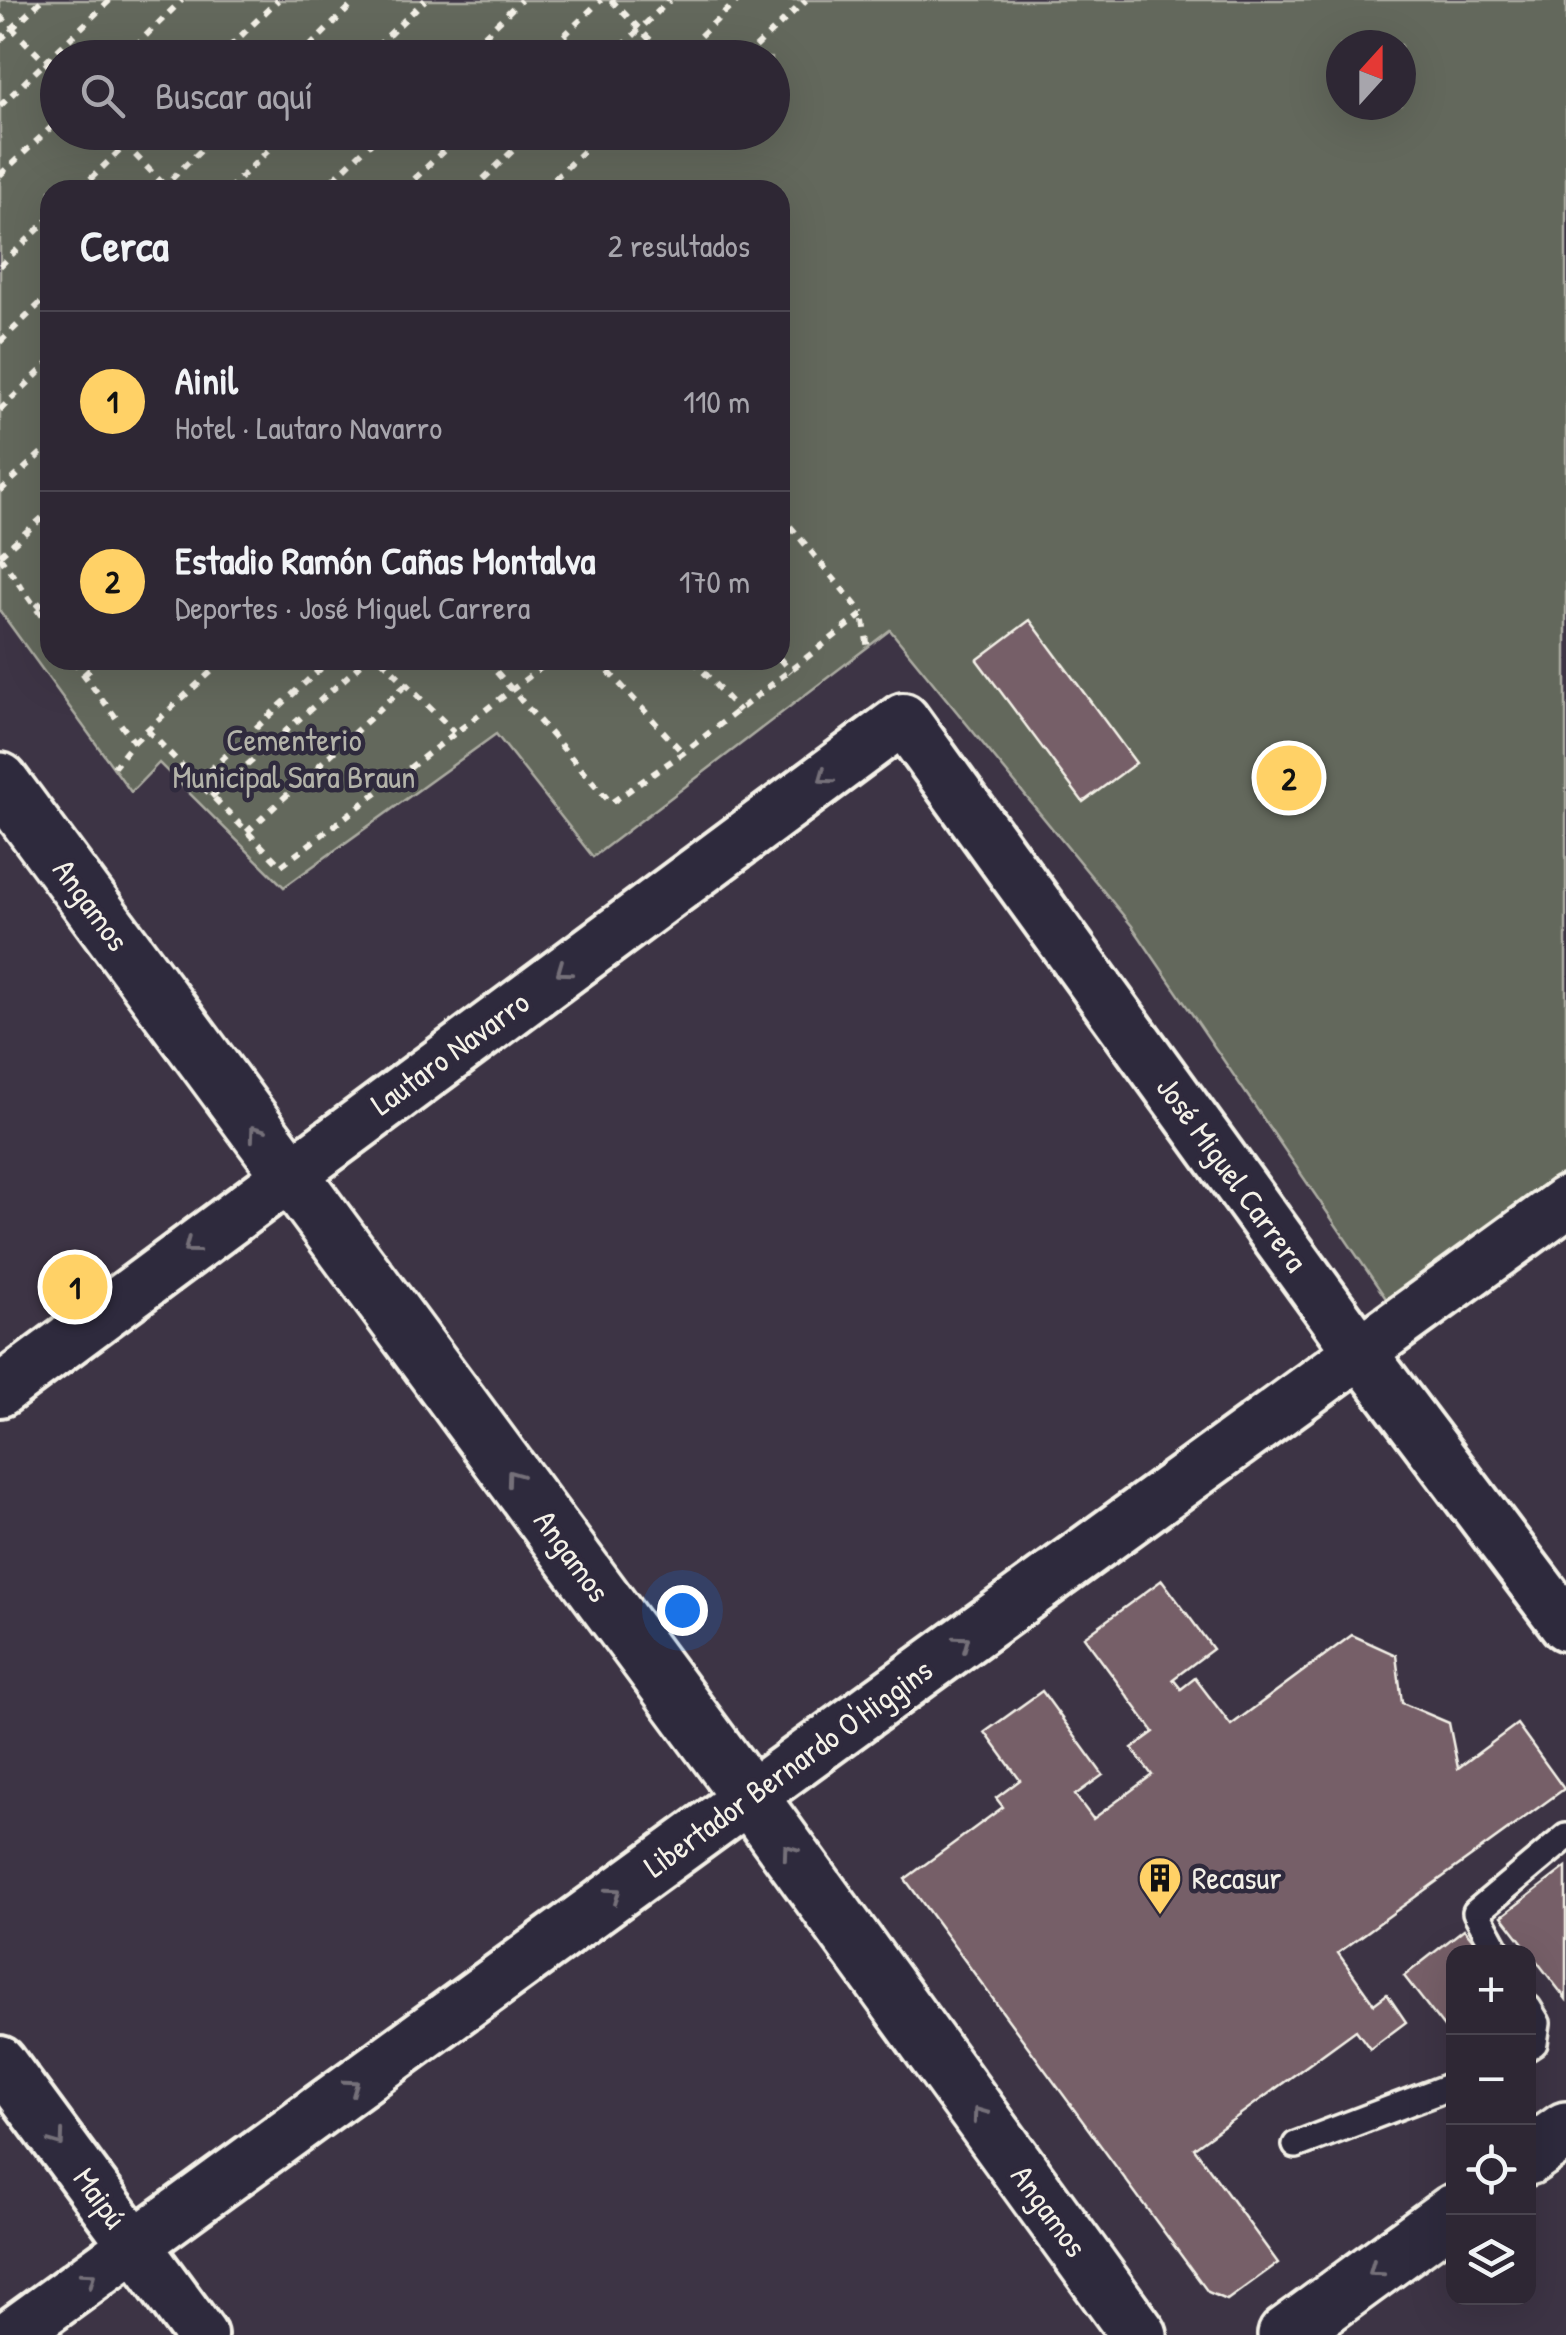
<!DOCTYPE html>
<html lang="es">
<head>
<meta charset="utf-8">
<style>
  body { margin:0; font-family:"Patrick Hand",sans-serif; background:#3a3340; color:#f1f3f6 }
  .controls { position:absolute; right:30px; bottom:30px; display:grid; overflow:hidden; border-radius:20px; box-shadow:0 10px 40px #0002 }
  .controls button { width:90px; height:90px; display:grid; place-items:center; padding:0; border:0; border-bottom:2px solid #49444f; background:#2e2734; color:#f1f3f6; font:50px sans-serif }
  .compass { position:absolute; left:1326px; top:30px; width:90px; height:90px; border-radius:50%; background:#2e2734; box-shadow:0 10px 40px #0002; rotate:21deg }
  .you { position:absolute; left:682px; top:1610px; width:35px; height:35px; margin:-25px; border:8px solid #fff; border-radius:50%; background:#1a73e8; box-shadow:0 0 0 15px #1a73e833 }
  .badge { display:grid; place-items:center; width:65px; height:65px; border-radius:50%; background:#ffd166; color:#111; font-size:32px; font-weight:700 }
  .pin { position:absolute; translate:-50% -50%; border:5px solid #fff; box-shadow:0 2px 10px #0006 }
  .list { margin:0; padding:0; list-style:none }
  h2 { display:flex; justify-content:space-between; align-items:center; height:130px; margin:0; padding:0 40px; font-size:42px }
  h2 small { font-size:32px; font-weight:400; color:#a7a5ac }
  .list li { display:grid; grid-template-columns:65px 1fr auto; gap:30px; align-items:center; box-sizing:border-box; height:180px; padding:0 40px; border-top:2px solid #49444f }
  .list b { display:block; font-size:38px; white-space:nowrap }
  .list p { margin:0; font-size:32px; white-space:nowrap; color:#a7a5ac }
  .list em { font-size:32px; font-style:normal; color:#a7a5ac }
  .icon { flex:none; width:55px; height:55px; fill:none; stroke:currentColor; stroke-width:2; stroke-linecap:round; stroke-linejoin:round }
  .map { position:relative; flex:none; width:1566px; height:2335px; overflow:hidden }
  .search { position:absolute; background:#2e2734; box-shadow:0 10px 40px #0002; left:40px; top:40px; width:750px; height:110px; display:flex; align-items:center; gap:25px; box-sizing:border-box; padding:0 35px; border-radius:55px; color:#a7a5ac; font-size:38px }
  .panel { position:absolute; background:#2e2734; box-shadow:0 10px 40px #0002; left:40px; top:180px; width:750px; height:490px; border-radius:30px }
  .map>svg:first-child { display:block }
</style>
</head>
<body>
<div class="map">
<svg width="1566" height="2335" viewBox="0 0 1566 2335">
  <rect width="100%" height="100%" fill="#3d3445"/>
  <filter id="ink" filterUnits="userSpaceOnUse"><feTurbulence type="fractalNoise" baseFrequency=".01" numOctaves="2"/><feDisplacementMap in="SourceGraphic" scale="20" xChannelSelector="R" yChannelSelector="G"/><feConvolveMatrix kernelMatrix="1 2 1 2 8 2 1 2 1" color-interpolation-filters="sRGB"/></filter>
  <g filter="url(#ink)">
    <!-- green -->
    <path fill="#63685b" stroke="#acaca2" stroke-width="2.5" fill-rule="evenodd" d="M0,0H1566V1171L1387,1300L1132,926L890,630L593,857L496,734L284,887L159,763L131,792L0,611ZM1341,45H1401V105H1341ZM58,58H772V132H58ZM50,190H780V660H50Z"/>
    <!-- building -->
    <g fill="#765e67" stroke="#f4f1e8" stroke-width="2.5">
      <polygon points="1030,620 1136,763 1083,802 977,660"/>
      <polygon points="1162,1580 1213,1649 1173,1679 1181,1689 1195,1678 1231,1725 1352,1635 1396,1655 1402,1703 1449,1723 1458,1768 1517,1724 1564,1789 1338,1953 1374,2004 1387,1994 1406,2022 1370,2049 1356,2030 1194,2148 1278,2263 1227,2300 1208,2292 905,1879 1003,1807 996,1798 1020,1780 985,1732 1042,1691 1103,1775 1075,1795 1093,1819 1152,1775 1132,1748 1154,1732 1084,1637"/>
      <polygon points="1566,1867 1566,1999 1502,1916"/>
      <polygon points="1464,1929 1483,1952 1454,1952 1454,2040 1404,1976"/>
    </g>
    <g fill="none" stroke-linecap="round" stroke-linejoin="round">
      <!-- service casing -->
      <g stroke="#f4f1e8" stroke-width="32">
        <g id="service">
          <polyline points="1498,1952 1476,1912 1566,1837"/>
          <polyline points="1528,2008 1537,2023 1534,2043 1528,2047"/>
          <polyline points="1296,2145 1454,2085"/>
        </g>
      </g>
      <!-- minor casing -->
      <g stroke="#f4f1e8" stroke-width="58">
        <g id="minor">
          <polyline points="0,1391 903,719 1362,1354 1566,1625"/>
          <polyline points="0,2062 201,2335"/>
          <polyline points="11,2335 1566,1202"/>
        </g>
      </g>
      <!-- tertiary casing -->
      <g stroke="#f4f1e8" stroke-width="62">
        <polyline id="tertiary" points="0,781 749,1796 1139,2335"/>
      </g>
      <!-- secondary casing -->
      <g stroke="#f4f1e8" stroke-width="62">
        <g id="secondary">
          <polyline points="1528,2157 1566,2130"/>
          <polyline points="1286,2335 1454,2212"/>
        </g>
      </g>
      <!-- path -->
      <g stroke="#f4f1e8" stroke-width="6" stroke-dasharray="8 8" stroke-linecap="butt">
        <polyline points="611,0 668,58"/>
        <polyline points="0,16 58,75"/>
        <polyline points="0,40 42,0"/>
        <polyline points="123,58 182,0"/>
        <polyline points="218,58 278,0"/>
        <polyline points="298,58 357,0"/>
        <polyline points="365,58 425,0"/>
        <polyline points="461,58 521,0"/>
        <polyline points="541,58 601,0"/>
        <polyline points="610,58 670,0"/>
        <polyline points="677,58 738,0"/>
        <polyline points="744,58 806,0"/>
        <polyline points="0,106 110,0"/>
        <polyline points="113,132 169,190"/>
        <polyline points="640,132 651,143 663,132"/>
        <polyline points="0,175 58,121"/>
        <polyline points="79,190 139,132"/>
        <polyline points="160,190 220,132"/>
        <polyline points="228,190 287,132"/>
        <polyline points="322,190 382,132"/>
        <polyline points="403,190 463,132"/>
        <polyline points="472,190 532,132"/>
        <polyline points="543,190 603,132"/>
        <polyline points="0,266 50,218"/>
        <polyline points="0,342 50,294"/>
        <polyline points="0,410 50,362"/>
        <polyline points="0,491 50,445"/>
        <polyline points="780,514 863,614"/>
        <polyline points="0,555 50,511"/>
        <polyline points="0,557 50,628"/>
        <polyline points="36,608 50,595"/>
        <polyline points="780,659 791,672"/>
        <polyline points="73,660 134,742 114,767"/>
        <polyline points="382,660 454,732"/>
        <polyline points="486,660 611,803 683,753 863,614 868,650"/>
        <polyline points="598,660 683,753"/>
        <polyline points="693,660 739,711"/>
        <polyline points="84,675 100,660"/>
        <polyline points="147,730 281,866 551,660"/>
        <polyline points="134,742 224,660"/>
        <polyline points="197,782 330,660"/>
        <polyline points="211,797 366,660"/>
        <polyline points="247,832 406,685"/>
      </g>
      <!-- service -->
      <use href="#service" stroke="#2f2a3d" stroke-width="25"/>
      <!-- minor -->
      <use href="#minor" stroke="#2f2a3d" stroke-width="50"/>
      <!-- tertiary -->
      <use href="#tertiary" stroke="#2f2a3d" stroke-width="55"/>
      <!-- secondary -->
      <use href="#secondary" stroke="#2f2a3d" stroke-width="55"/>
    </g>
    <!-- one-way arrows -->
    <defs><path id="oneway-chevron" d="M-2-3.5L2.5 0L-2 3.5" fill="none" stroke-width="1.6" stroke-linecap="round" stroke-linejoin="round" transform="scale(2.5)"/></defs>
    <g stroke="#747079">
      <use href="#oneway-chevron" transform="translate(825 777) rotate(144)"/>
      <use href="#oneway-chevron" transform="translate(563 970) rotate(144)"/>
      <use href="#oneway-chevron" transform="translate(256 1132) rotate(-126)"/>
      <use href="#oneway-chevron" transform="translate(190 1247) rotate(143)"/>
      <use href="#oneway-chevron" transform="translate(513 1477) rotate(-126)"/>
      <use href="#oneway-chevron" transform="translate(963 1642) rotate(-36)"/>
      <use href="#oneway-chevron" transform="translate(789 1851) rotate(-126)"/>
      <use href="#oneway-chevron" transform="translate(614 1894) rotate(-36)"/>
      <use href="#oneway-chevron" transform="translate(352 2086) rotate(-36)"/>
      <use href="#oneway-chevron" transform="translate(979 2114) rotate(-126)"/>
      <use href="#oneway-chevron" transform="translate(58 2140) rotate(54)"/>
      <use href="#oneway-chevron" transform="translate(1375 2270) rotate(144)"/>
      <use href="#oneway-chevron" transform="translate(89 2278) rotate(-36)"/>
    </g>
  </g>
  <!-- icons -->
  <defs>
    <g id="building-pin" transform="scale(2.25)"><path d="M0 17L-7.5 6A9.5 9.5 0 1 1 7.5 6Z" fill="#ffd166" stroke="#2f2a3d"/><path d="M-4-6H4V6H1V3H-1V6H-4ZM-2.5-4.3h1.7v1.8h-1.7ZM.8-4.3h1.7v1.8H.8ZM-2.5-1h1.7V.8h-1.7ZM.8-1h1.7V.8H.8Z" fill="#111"/></g>
  </defs>
  <g fill-rule="evenodd">
    <use href="#building-pin" x="1160" y="1878"/>
  </g>
  <g text-anchor="middle" stroke-width="9" stroke-linejoin="round" paint-order="stroke">
    <!-- park labels -->
    <g font-size="32" fill="#b3b3a9" stroke="#2f2a3d">
      <text x="294" y="751">Cementerio<tspan x="294" dy="37">Municipal Sara Braun</tspan></text>
    </g>
    <!-- street labels -->
    <g font-size="32" fill="#f4f1e8" stroke="#2f2a3d">
      <text transform="translate(91 905) rotate(54)" y="11">Angamos</text>
      <text transform="translate(450 1053) rotate(-36)" y="11">Lautaro Navarro</text>
      <text transform="translate(1232 1174) rotate(54)" y="11">José Miguel Carrera</text>
      <text transform="translate(572 1556) rotate(54)" y="11">Angamos</text>
      <text transform="translate(788 1768) rotate(-36)" y="11">Libertador Bernardo O'Higgins</text>
      <text transform="translate(100 2198) rotate(54)" y="11">Maipú</text>
      <text transform="translate(1049 2211) rotate(54)" y="11">Angamos</text>
    </g>
    <!-- poi labels -->
    <g font-size="32" fill="#f4f1e8" stroke="#2f2a3d" text-anchor="start">
      <text x="1192" y="1889">Recasur</text>
    </g>
  </g>
</svg>
<div class="controls">
<button>+</button>
<button>−</button>
<button><svg class="icon" aria-label="locate" viewBox="0 0 24 24"><circle cx="12" cy="12" r="6"/><path d="M12 2v4M12 18v4M2 12h4M18 12h4"/></svg></button>
<button><svg class="icon" aria-label="layers" viewBox="0 0 24 24"><path d="M12 4l9 5-9 5-9-5zM3 14l9 5 9-5"/></svg></button>
</div>
<svg class="compass" viewBox="-18 -18 36 36"><path d="M0-13l5 13h-10z" fill="#e53935"/><path d="M0 13l5-13h-10z" fill="#a7a5ac"/></svg>
<div class="you"></div>
<div class="pin badge" style="left:75px;top:1287px">1</div>
<div class="pin badge" style="left:1289px;top:778px">2</div>
<div class="search"><svg class="icon" aria-label="search" viewBox="0 0 24 24"><circle cx="10" cy="10" r="6"/><path d="M15 15l6 6"/></svg>Buscar aquí</div>
<section class="panel">
<h2>Cerca<small>2 resultados</small></h2>
<ul class="list">
<li><span class="badge">1</span><div><b>Ainil</b><p>Hotel · Lautaro Navarro</p></div><em>110 m</em></li>
<li><span class="badge">2</span><div><b>Estadio Ramón Cañas Montalva</b><p>Deportes · José Miguel Carrera</p></div><em>170 m</em></li>
</ul>
</section>
</div>
</body>
</html>
